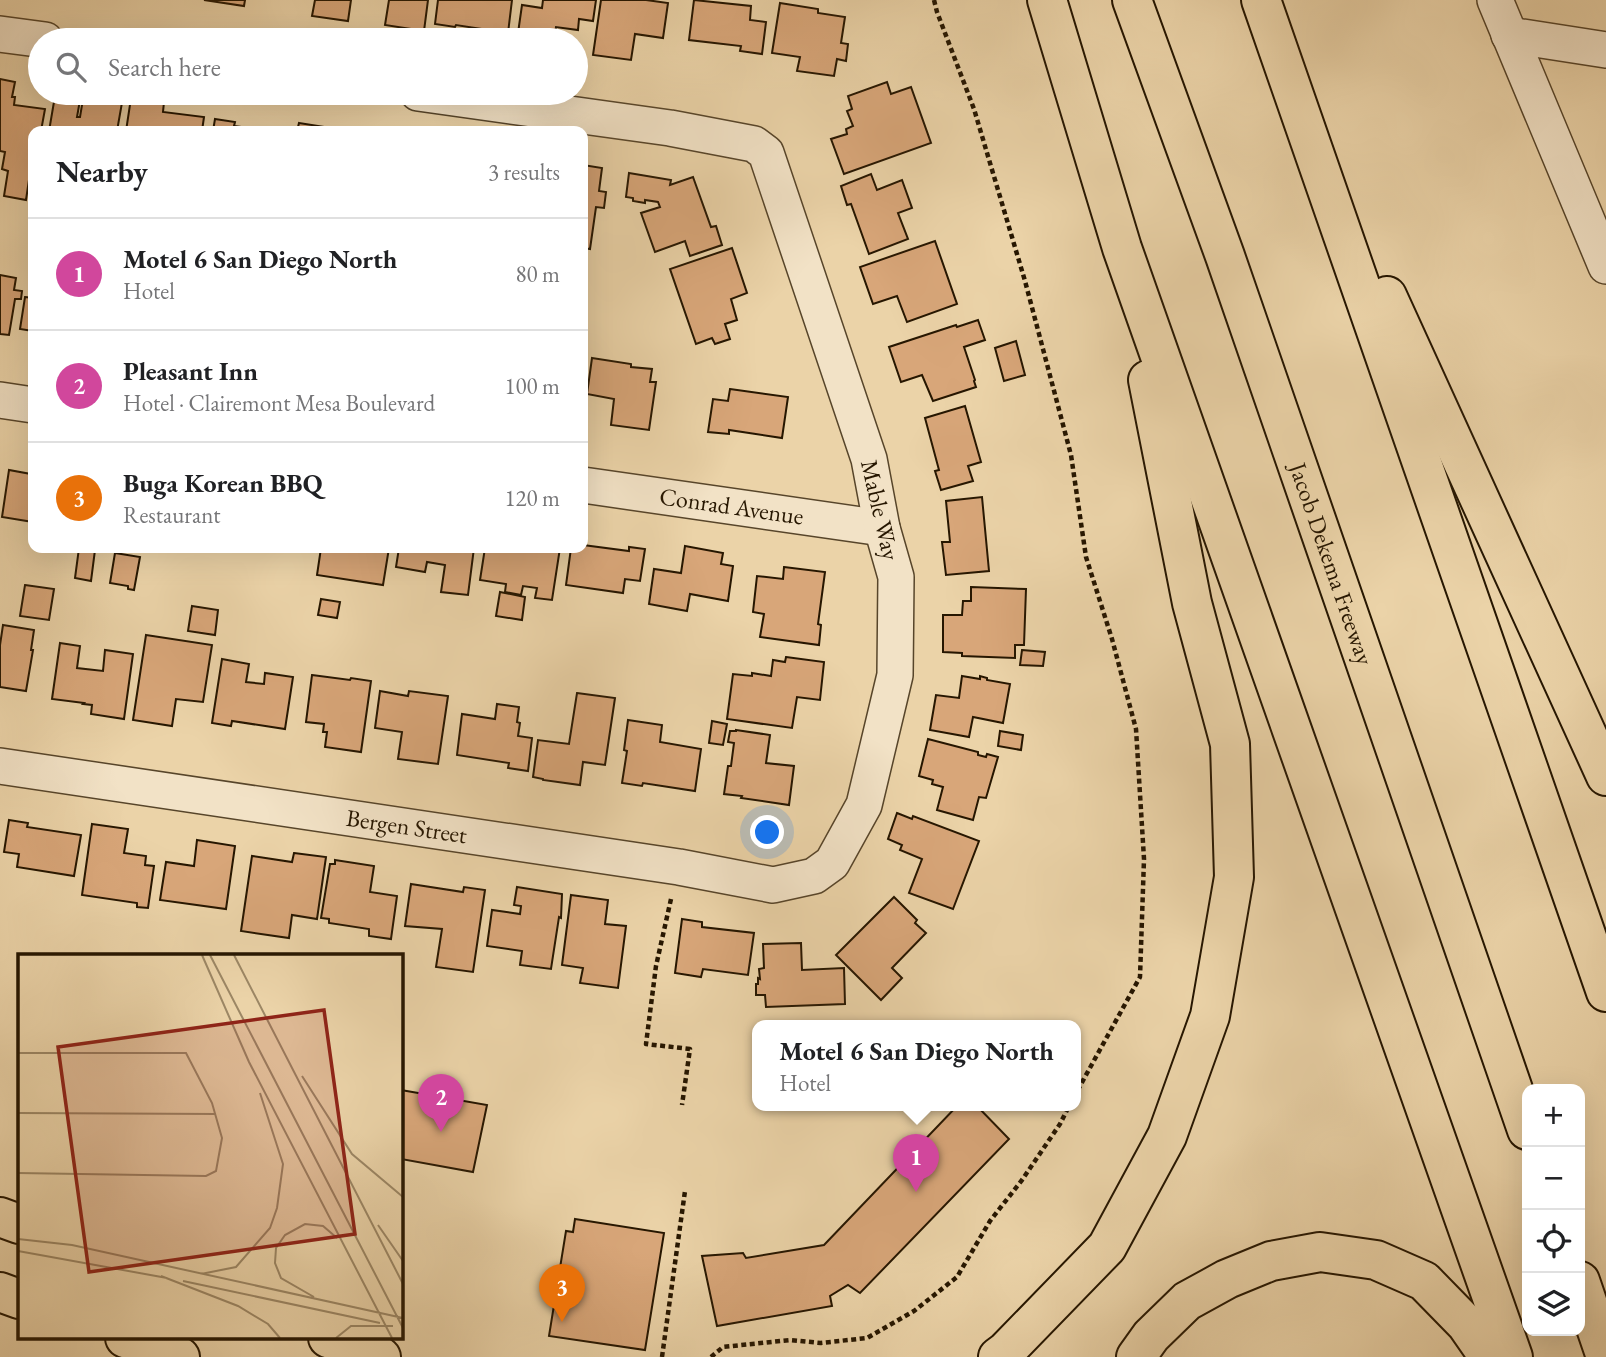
<!DOCTYPE html>
<html lang="en">
<head>
<meta charset="utf-8">
<style>
  body { margin:0; font-family:"EB Garamond",serif; background:#f2f2f2; color:#202124 }
  .controls { position:absolute; right:21px; bottom:21px; display:grid; overflow:hidden; border-radius:14px; box-shadow:0 7px 28px #0002 }
  .controls button { width:63px; height:63px; display:grid; place-items:center; padding:0; border:0; border-bottom:2px solid #e0e0e0; background:#fff; color:#202124; font:35px sans-serif }
  .you { position:absolute; left:768px; top:833px; width:24px; height:24px; margin:-18px; border:5px solid #fff; border-radius:50%; background:#1a73e8; box-shadow:0 0 0 10px #1a73e833 }
  .badge { display:grid; place-items:center; width:46px; height:46px; border-radius:50%; background:#b45309; color:#fff; font-size:23px; font-weight:700 }
  .pin { position:absolute; translate:-50% -58px; filter:drop-shadow(0 2px 4px #0008) }
  .pin::after { content:''; position:absolute; top:37px; width:24px; height:21px; background:inherit; clip-path:polygon(0 0,100% 0,50% 100%) }
  .popup { position:absolute; left:752px; top:1020px; width:329px; height:91px; box-sizing:border-box; display:grid; place-content:center; border-radius:14px; background:#fff; filter:drop-shadow(0 2px 5px #0005); font-size:23px; white-space:nowrap; color:#757577 }
  .popup b { font-size:26px; color:#202124 }
  .popup::after { content:''; position:absolute; left:50%; top:100%; margin-left:-14px; border:14px solid transparent; border-top-color:#fff }
  .list { margin:0; padding:0; list-style:none }
  h2 { display:flex; justify-content:space-between; align-items:center; height:91px; margin:0; padding:0 28px; font-size:30px }
  h2 small { font-size:23px; font-weight:400; color:#757577 }
  .list li { display:grid; grid-template-columns:46px 1fr auto; gap:21px; align-items:center; box-sizing:border-box; height:112px; padding:0 28px; border-top:2px solid #e0e0e0 }
  .list b { display:block; font-size:26px; white-space:nowrap }
  .list p { margin:0; font-size:23px; white-space:nowrap; color:#757577 }
  .list em { font-size:23px; font-style:normal; color:#757577 }
  .icon { flex:none; width:38px; height:38px; fill:none; stroke:currentColor; stroke-width:2; stroke-linecap:round; stroke-linejoin:round }
  .map { position:relative; flex:none; width:1606px; height:1357px; overflow:hidden }
  .search { position:absolute; background:#fff; box-shadow:0 7px 28px #0002; left:28px; top:28px; width:560px; height:77px; display:flex; align-items:center; gap:18px; box-sizing:border-box; padding:0 24px; border-radius:38px; color:#757577; font-size:26px }
  .panel { position:absolute; background:#fff; box-shadow:0 7px 28px #0002; left:28px; top:126px; width:560px; height:427px; border-radius:14px }
  .map>svg:first-child { display:block }
</style>
</head>
<body>
<div class="map">
<svg width="1606" height="1357" viewBox="0 0 1606 1357">
  <rect width="100%" height="100%" fill="#ebd3a8"/>
  <filter id="stains"><feTurbulence type="fractalNoise" baseFrequency=".00286" numOctaves="4"/><feColorMatrix values="0 0 0 0 .2 0 0 0 0 .09 0 0 0 0 .02 0 0 0 .5 -.17"/></filter>
  <radialGradient id="worn" r=".72"><stop offset=".6" stop-color="#630" stop-opacity="0"/><stop offset="1" stop-color="#630" stop-opacity=".3"/></radialGradient>
  <!-- building -->
  <g fill="#d8a679" stroke="#261600" stroke-width="2">
    <polygon points="204,0 245,0 244,6"/>
    <polygon points="315,0 351,0 348,21 312,16"/>
    <polygon points="389,0 428,0 424,31 385,25"/>
    <polygon points="438,0 512,0 508,33 456,25 455,27 435,24"/>
    <polygon points="543,0 596,0 593,21 579,19 578,30 556,27 554,40 517,40 522,5 542,8"/>
    <polygon points="601,0 646,0 668,3 663,38 635,34 631,60 593,55"/>
    <polygon points="694,0 751,6 750,20 766,22 762,54 740,51 741,46 689,40"/>
    <polygon points="780,3 818,9 818,13 845,17 841,43 848,44 846,61 837,59 834,76 797,71 800,57 772,53"/>
    <polygon points="0,79 15,82 12,97 15,97 14,105 45,109 41,131 33,131 33,174 30,173 26,200 4,196 8,171 2,169 5,152 0,151"/>
    <polygon points="887,82 891,94 911,87 931,143 844,174 831,139 847,134 846,129 853,126 847,111 852,109 848,96"/>
    <polygon points="84,93 123,97 117,131 49,131 55,96 80,100 77,117 80,117"/>
    <polygon points="131,98 164,102 163,112 204,117 202,131 126,131"/>
    <polygon points="215,119 235,122 234,126 270,131 213,131"/>
    <polygon points="299,123 337,129 336,131 297,131"/>
    <polygon points="583,165 602,168 599,191 606,192 604,208 596,207 590,249 583,248"/>
    <polygon points="629,173 671,180 670,185 693,177 711,227 716,226 722,245 690,256 685,241 655,252 641,213 660,207 658,202 645,200 645,203 633,201 633,198 626,197"/>
    <polygon points="871,174 877,190 902,180 912,208 898,213 908,239 869,254 851,204 847,205 841,186"/>
    <polygon points="935,241 957,304 907,322 897,296 873,304 860,267"/>
    <polygon points="732,248 747,293 731,299 737,320 725,324 730,339 715,344 712,338 696,344 670,269"/>
    <polygon points="0,275 16,278 14,290 22,291 21,299 15,299 9,335 0,334"/>
    <polygon points="25,297 33,298 33,331 20,329"/>
    <polygon points="978,320 985,340 964,347 975,380 974,381 976,387 933,401 922,375 901,382 889,347 956,325 957,327"/>
    <polygon points="1016,341 1025,375 1004,381 995,348"/>
    <polygon points="592,358 631,364 631,367 652,369 650,382 656,382 649,430 611,425 614,399 587,394"/>
    <polygon points="730,389 788,397 782,438 729,430 729,434 708,432 713,399 728,401"/>
    <polygon points="965,406 981,462 968,466 973,481 941,490 935,471 939,470 925,418"/>
    <polygon points="33,457 33,522 2,517 9,470 31,474"/>
    <polygon points="982,497 989,571 946,575 942,542 950,542 946,501"/>
    <polygon points="583,545 629,551 629,547 645,549 640,581 625,579 623,593 566,585 571,548 583,548"/>
    <polygon points="685,546 723,553 721,564 733,566 728,601 690,594 687,611 649,604 654,569 681,573"/>
    <polygon points="79,548 95,550 91,581 75,578"/>
    <polygon points="321,548 389,548 383,585 317,575"/>
    <polygon points="399,548 474,548 468,595 441,592 445,565 427,562 425,572 396,567"/>
    <polygon points="485,548 560,548 552,600 535,598 537,588 523,586 521,595 505,592 506,584 480,580"/>
    <polygon points="115,553 140,557 134,590 128,589 128,586 110,583"/>
    <polygon points="784,567 825,572 818,624 821,625 819,645 760,637 764,614 753,612 757,576 783,579"/>
    <polygon points="25,585 54,589 49,620 20,616"/>
    <polygon points="971,587 1026,589 1024,645 1015,645 1015,658 962,656 962,653 943,652 943,615 962,615 963,601 971,601"/>
    <polygon points="500,592 525,597 522,620 496,616"/>
    <polygon points="321,599 340,602 337,618 318,615"/>
    <polygon points="192,606 218,610 215,635 188,631"/>
    <polygon points="3,625 34,630 31,650 33,650 26,691 0,687 0,645"/>
    <polygon points="146,635 212,645 203,702 176,699 172,726 133,720"/>
    <polygon points="60,643 80,646 77,668 103,671 105,650 133,654 124,719 91,714 92,705 83,704 84,703 52,699"/>
    <polygon points="1022,650 1045,652 1043,666 1020,665"/>
    <polygon points="786,657 824,662 820,700 797,697 792,728 727,719 733,674 752,676 752,673 771,676 773,660 785,662"/>
    <polygon points="222,659 249,664 246,682 264,684 265,673 293,677 285,729 232,721 231,726 212,723"/>
    <polygon points="312,675 350,680 351,678 371,681 361,752 325,747 327,732 323,732 324,724 306,722"/>
    <polygon points="962,676 980,679 980,676 987,678 987,680 1010,684 1003,723 973,717 969,737 930,730 936,695 959,698"/>
    <polygon points="380,691 408,696 409,691 448,696 438,764 398,759 402,732 375,728"/>
    <polygon points="577,693 615,698 605,765 583,762 580,785 543,780 543,779 533,777 538,740 569,744"/>
    <polygon points="497,704 519,707 517,722 520,723 518,736 532,738 528,771 508,768 509,763 457,755 462,714 495,719"/>
    <polygon points="628,720 662,725 660,742 701,749 695,791 643,783 642,786 622,783 627,751 624,750"/>
    <polygon points="712,721 727,724 723,745 709,743"/>
    <polygon points="736,730 770,735 766,763 794,766 789,805 741,798 742,796 724,794 728,766 731,766 734,743 728,742 730,731 736,731"/>
    <polygon points="1000,731 1023,735 1021,750 998,746"/>
    <polygon points="928,739 978,752 978,755 986,757 987,754 998,757 986,798 979,797 973,820 937,810 943,787 932,784 933,780 919,776"/>
    <polygon points="897,813 912,819 913,816 979,841 953,909 909,893 922,859 900,850 902,845 888,839"/>
    <polygon points="9,820 28,823 27,827 81,835 74,876 17,867 19,854 4,852"/>
    <polygon points="92,824 128,829 124,853 146,856 145,865 154,866 148,908 137,907 137,903 82,895"/>
    <polygon points="197,840 235,846 226,909 160,900 166,862 194,866"/>
    <polygon points="294,853 326,857 317,919 292,915 289,938 241,931 252,856 292,862"/>
    <polygon points="335,860 374,866 370,892 397,896 391,939 369,936 369,929 329,923 329,919 321,918 330,864 335,864"/>
    <polygon points="411,884 463,892 464,887 485,890 473,972 436,967 442,929 405,926"/>
    <polygon points="517,887 562,894 561,918 559,917 551,969 520,965 522,951 487,946 492,910 520,914 521,906 514,905"/>
    <polygon points="571,895 608,900 605,924 626,926 618,988 580,983 583,968 562,965"/>
    <polygon points="894,897 917,920 915,923 926,933 892,968 902,978 881,1000 836,955"/>
    <polygon points="682,919 702,922 702,927 754,933 748,975 703,969 701,977 675,973"/>
    <polygon points="801,943 802,970 844,968 845,1004 766,1007 765,995 756,995 756,984 758,984 758,978 760,979 759,969 764,968 763,944"/>
    <polygon points="401,1090 487,1105 473,1172 401,1159"/>
    <polygon points="957,1106 977,1106 1009,1139 860,1293 848,1285 830,1296 832,1306 717,1326 702,1256 743,1253 746,1258 824,1245"/>
    <polygon points="575,1219 664,1233 645,1350 549,1336 566,1231 573,1232"/>
  </g>
  <g fill="none" stroke-linecap="round" stroke-linejoin="round">
    <!-- minor casing -->
    <g stroke="#57452a" stroke-width="38">
      <g id="minor">
        <polyline points="1495,0 1606,266"/>
        <polyline points="0,34 45,40"/>
        <polyline points="1509,35 1606,50"/>
        <polyline points="0,400 33,405"/>
        <path id="s1" d="M583,485L882,528"/>
        <path id="s2" d="M0,766L679,867L773,885L814,876L832,863L864,805L895,675L896,577L882,528L869,459L766,153L754,144L670,128L418,93"/>
      </g>
    </g>
    <!-- major casing -->
    <g stroke="#261600" stroke-width="42">
      <g id="major">
        <polyline points="0,1217 19,1224"/>
        <polyline points="0,1292 19,1299"/>
        <polyline points="125,1338 180,1357"/>
        <polyline points="328,1338 381,1357"/>
      </g>
    </g>
    <!-- highway casing -->
    <g stroke="#261600" stroke-width="42">
      <g id="highway">
        <polyline points="1047,0 1122,248 1513,1357"/>
        <path id="s3" d="M1132,0L1225,256L1527,1130"/>
        <polyline points="1261,0 1606,992"/>
        <polyline points="1387,296 1606,776"/>
        <polyline points="1580,1281 1606,1357"/>
        <polyline points="998,1357 1006,1351 1107,1247 1167,1136 1210,1016 1234,877 1230,744 1192,603 1148,380"/>
        <polyline points="1136,1357 1151,1336 1187,1301 1227,1279 1271,1261 1320,1252 1376,1260 1424,1281 1466,1324 1489,1357"/>
      </g>
    </g>
    <!-- path -->
    <g stroke="#261600" stroke-width="4.5" stroke-dasharray="5 3.5" stroke-linecap="butt">
      <polyline points="934,0 937,12 974,109 1025,281 1071,455 1086,557 1112,639 1136,729 1144,859 1140,977 1075,1095"/>
      <polyline points="671,899 656,966 646,1044 690,1049 682,1105"/>
      <polyline points="662,1357 685,1191"/>
      <polyline points="711,1357 723,1347 790,1340 821,1343 867,1338 914,1311 957,1277 990,1221 1022,1180 1060,1124 1069,1106"/>
    </g>
    <!-- minor -->
    <use href="#minor" stroke="#f2e2c6" stroke-width="35"/>
    <!-- major -->
    <use href="#major" stroke="#ebd3a8" stroke-width="38"/>
    <!-- highway -->
    <use href="#highway" stroke="#ebd3a8" stroke-width="38"/>
  </g>
  <g text-anchor="middle" stroke-width="5" stroke-linejoin="round" paint-order="stroke">
    <!-- street labels -->
    <g font-size="24" fill="#261600" stroke="#f2e2c6">
      <text dy="8" stroke="none"><textPath href="#s1" startOffset="150">Conrad Avenue</textPath></text>
      <text transform="translate(880 510) rotate(77)" y="8">Mable Way</text>
      <text dy="8" stroke="none"><textPath href="#s3" startOffset="598">Jacob Dekema Freeway</textPath></text>
      <text dy="8" stroke="none"><textPath href="#s2" startOffset="411">Bergen Street</textPath></text>
    </g>
  </g>
  <!-- overview -->
  <g transform="translate(18 954)">
    <rect width="385" height="385" fill="#ebd3a8"/>
    <path fill="none" stroke="#9c8765" stroke-width="2" d="M184,1L231,108L374,384M192,1L385,374M216,1L385,330M0,99H168L194,149L204,184L198,217L188,222L0,219M284,122L334,200L385,243M0,159L198,160M360,271L385,307M0,285L54,291L385,364M0,297L149,324M183,320L218,313L252,274L259,254L265,210L242,139M143,322L220,352L250,370L262,384M165,327L362,369M296,343L263,324L257,309L258,294L267,281L287,270L305,272L319,284M318,384L333,372H375"/>
    <path fill="#8f2418" fill-opacity="0.15" stroke="#8f2418" stroke-width="3.5" d="M306,56L337,280L71,318L40,93Z"/>
    <rect width="385" height="385" fill="none" stroke="#261600" stroke-width="3.5"/>
  </g>
  <rect width="100%" height="100%" filter="url(#stains)"/>
  <rect width="100%" height="100%" fill="url(#worn)"/>
</svg>
<div class="controls">
<button>+</button>
<button>−</button>
<button><svg class="icon" aria-label="locate" viewBox="0 0 24 24"><circle cx="12" cy="12" r="6"/><path d="M12 2v4M12 18v4M2 12h4M18 12h4"/></svg></button>
<button><svg class="icon" aria-label="layers" viewBox="0 0 24 24"><path d="M12 4l9 5-9 5-9-5zM3 14l9 5 9-5"/></svg></button>
</div>
<div class="you"></div>
<div class="pin badge" style="left:916px;top:1192px;background:#d1479c">1</div>
<div class="popup"><b>Motel 6 San Diego North</b>Hotel</div>
<div class="pin badge" style="left:441px;top:1132px;background:#d1479c">2</div>
<div class="pin badge" style="left:562px;top:1322px;background:#e8710a">3</div>
<div class="search"><svg class="icon" aria-label="search" viewBox="0 0 24 24"><circle cx="10" cy="10" r="6"/><path d="M15 15l6 6"/></svg>Search here</div>
<section class="panel">
<h2>Nearby<small>3 results</small></h2>
<ul class="list">
<li><span class="badge" style="background:#d1479c">1</span><div><b>Motel 6 San Diego North</b><p>Hotel</p></div><em>80 m</em></li>
<li><span class="badge" style="background:#d1479c">2</span><div><b>Pleasant Inn</b><p>Hotel · Clairemont Mesa Boulevard</p></div><em>100 m</em></li>
<li><span class="badge" style="background:#e8710a">3</span><div><b>Buga Korean BBQ</b><p>Restaurant</p></div><em>120 m</em></li>
</ul>
</section>
</div>
</body>
</html>
